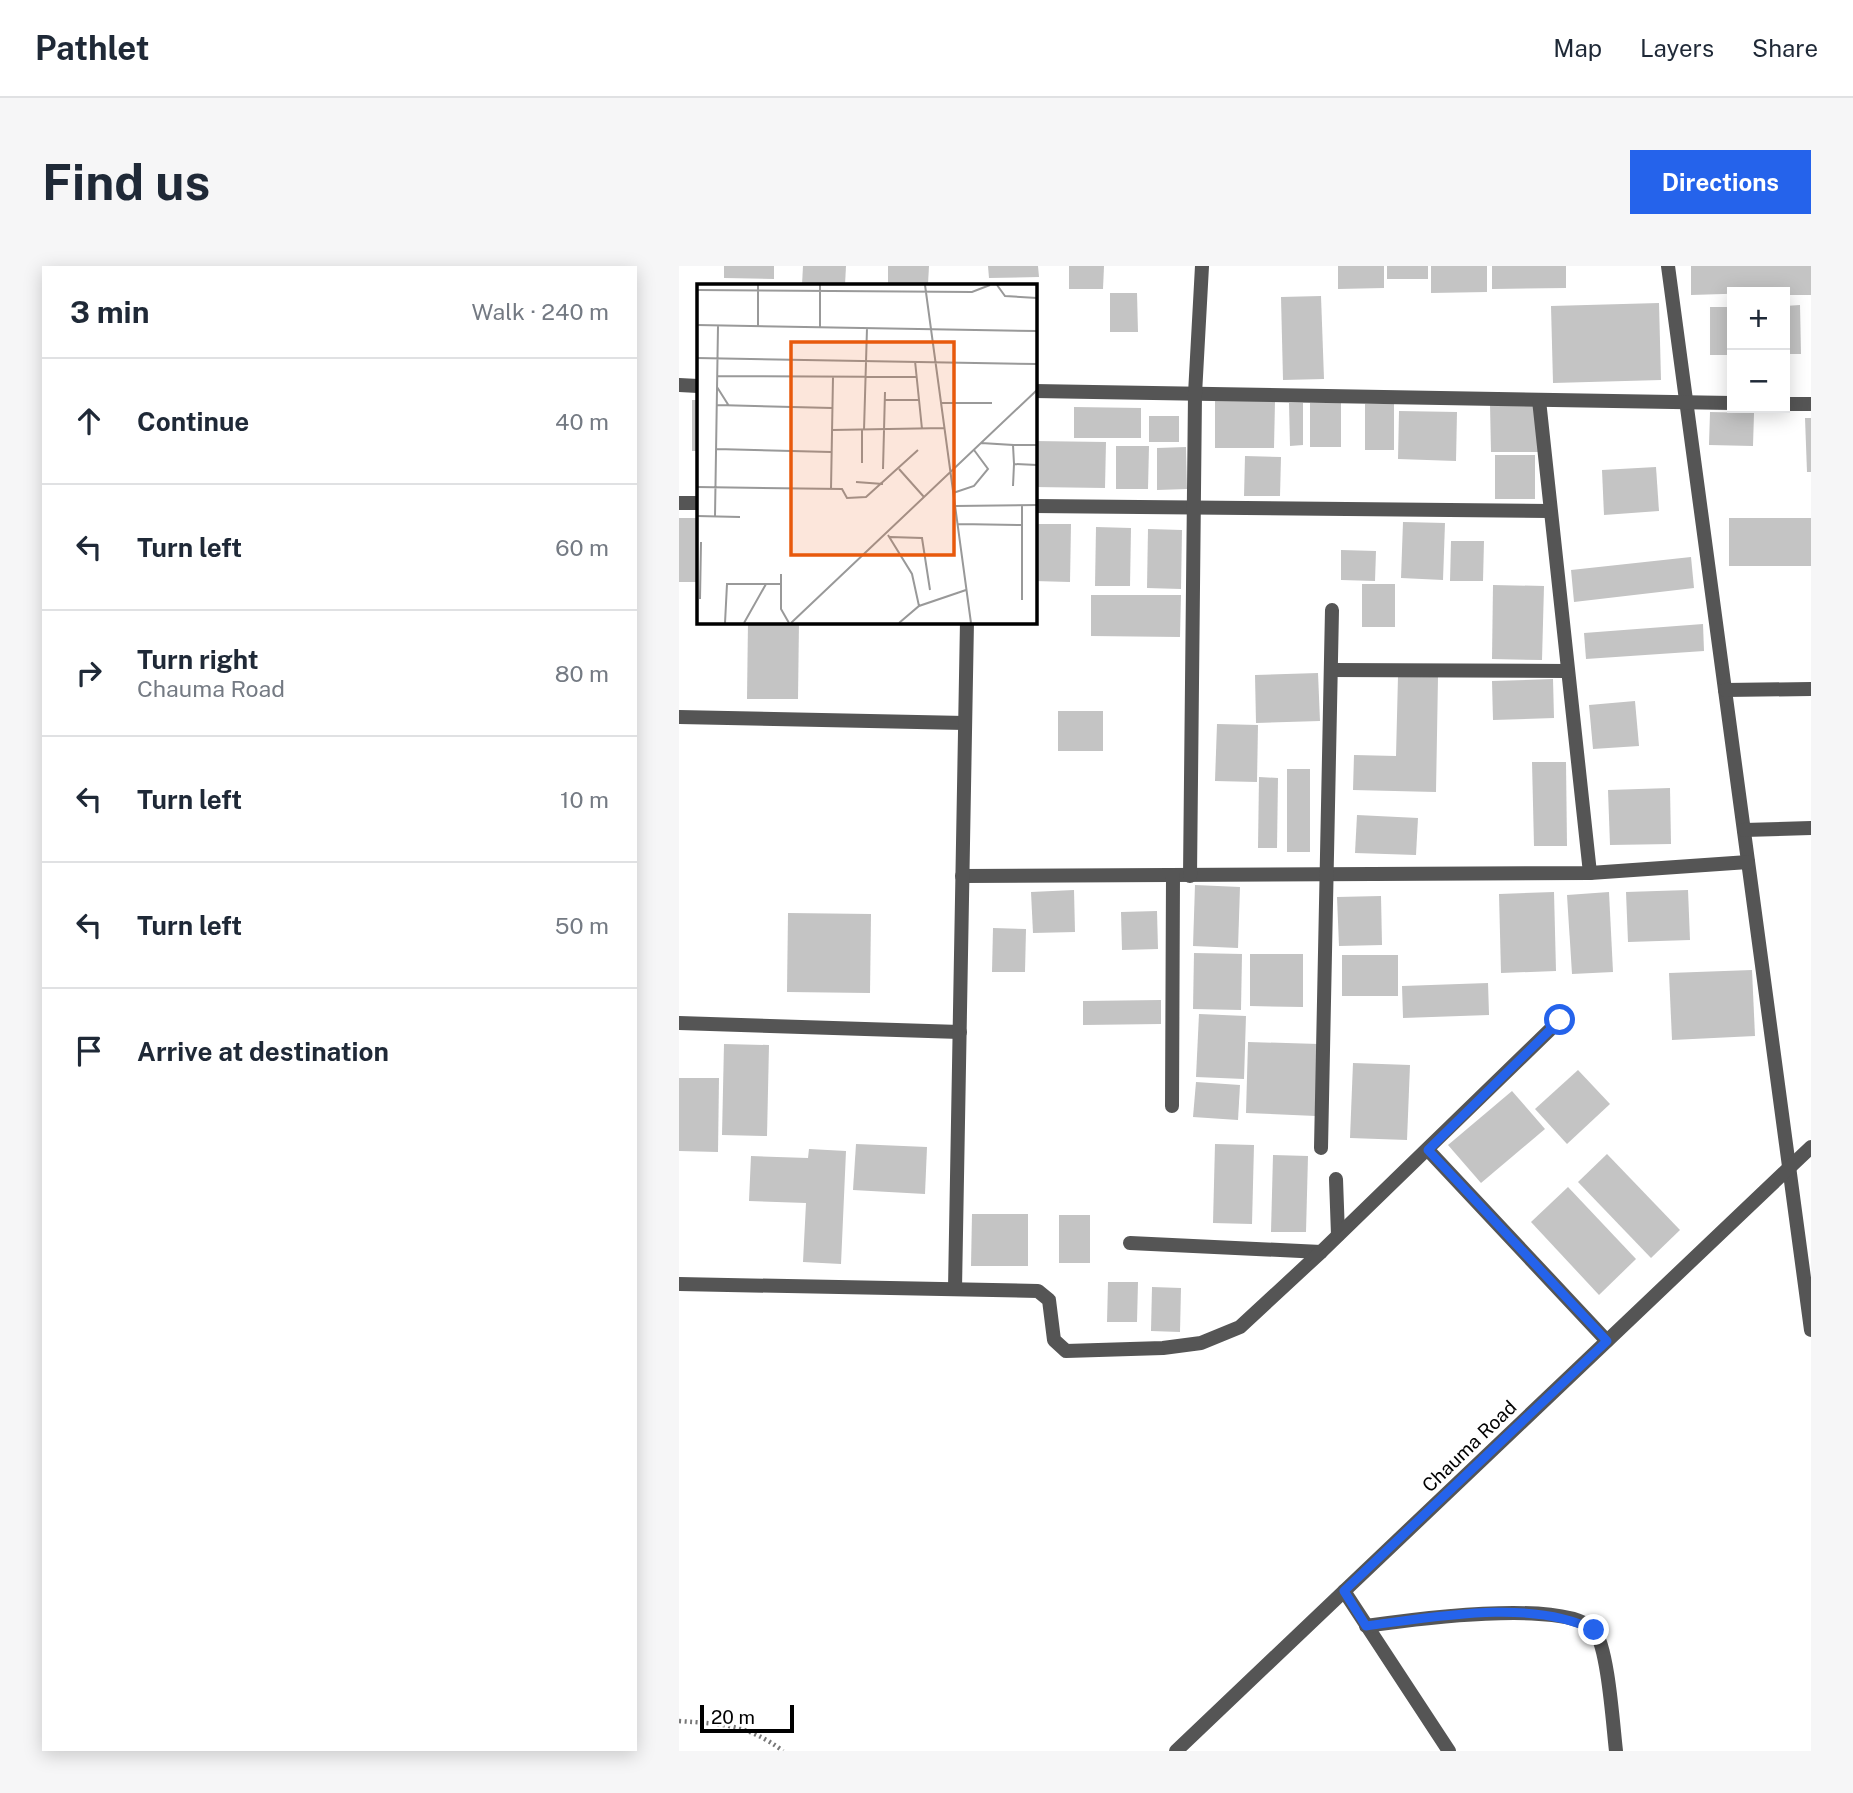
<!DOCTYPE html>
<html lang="en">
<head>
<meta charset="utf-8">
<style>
  body { margin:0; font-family:"Public Sans",sans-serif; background:#f6f6f7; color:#1f2937 }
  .controls { position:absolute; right:21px; top:21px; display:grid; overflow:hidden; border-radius:0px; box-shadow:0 4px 18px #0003 }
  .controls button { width:63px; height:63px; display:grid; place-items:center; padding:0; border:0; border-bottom:2px solid #e0e1e3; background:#fff; color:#1f2937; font:35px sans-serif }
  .scale { position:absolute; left:21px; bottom:18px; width:94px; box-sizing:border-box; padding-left:7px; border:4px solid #000; border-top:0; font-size:19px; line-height:24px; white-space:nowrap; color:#000; -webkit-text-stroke:5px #fff; paint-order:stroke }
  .stop { position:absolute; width:21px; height:21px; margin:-16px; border:5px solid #2563eb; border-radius:50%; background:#fff }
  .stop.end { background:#2563eb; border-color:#fff; box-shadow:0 2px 7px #0008 }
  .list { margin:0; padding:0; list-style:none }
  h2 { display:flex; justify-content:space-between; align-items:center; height:91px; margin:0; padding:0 28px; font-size:30px }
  h2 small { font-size:23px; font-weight:400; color:#747a83 }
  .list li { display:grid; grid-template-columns:46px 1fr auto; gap:21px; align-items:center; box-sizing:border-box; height:126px; padding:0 28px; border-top:2px solid #e0e1e3 }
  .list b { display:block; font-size:26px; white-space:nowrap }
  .list p { margin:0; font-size:23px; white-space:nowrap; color:#747a83 }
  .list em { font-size:23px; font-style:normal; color:#747a83 }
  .icon { flex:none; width:38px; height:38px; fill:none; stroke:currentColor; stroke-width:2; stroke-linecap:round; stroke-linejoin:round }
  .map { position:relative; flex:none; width:1132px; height:1485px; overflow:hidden; border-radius:0px }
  header { display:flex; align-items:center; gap:42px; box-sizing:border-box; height:98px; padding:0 35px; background:#fff; border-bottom:2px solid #e0e1e3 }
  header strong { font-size:33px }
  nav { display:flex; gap:38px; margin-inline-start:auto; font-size:24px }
  .intro { display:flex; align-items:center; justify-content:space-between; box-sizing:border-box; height:168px; padding:0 42px }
  h1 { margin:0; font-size:49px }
  .button { padding:18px 32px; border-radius:0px; background:#2563eb; color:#fff; font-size:24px; font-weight:700 }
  main { display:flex; gap:42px; padding:0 42px }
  aside { flex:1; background:#fff; border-radius:0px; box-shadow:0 4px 18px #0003 }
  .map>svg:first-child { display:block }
</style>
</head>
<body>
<header>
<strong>Pathlet</strong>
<nav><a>Map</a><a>Layers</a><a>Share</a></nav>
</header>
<div class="intro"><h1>Find us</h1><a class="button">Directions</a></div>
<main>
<aside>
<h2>3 min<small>Walk · 240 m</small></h2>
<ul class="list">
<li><svg class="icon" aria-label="ahead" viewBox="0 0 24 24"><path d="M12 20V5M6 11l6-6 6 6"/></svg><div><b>Continue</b></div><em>40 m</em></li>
<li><svg class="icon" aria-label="left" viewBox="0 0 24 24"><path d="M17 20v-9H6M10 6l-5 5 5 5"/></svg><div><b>Turn left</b></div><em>60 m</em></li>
<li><svg class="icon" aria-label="right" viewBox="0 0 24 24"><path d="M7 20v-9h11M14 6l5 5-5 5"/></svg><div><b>Turn right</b><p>Chauma Road</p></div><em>80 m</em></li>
<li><svg class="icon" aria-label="left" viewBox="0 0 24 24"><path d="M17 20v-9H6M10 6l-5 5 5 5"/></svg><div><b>Turn left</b></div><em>10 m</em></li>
<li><svg class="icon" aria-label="left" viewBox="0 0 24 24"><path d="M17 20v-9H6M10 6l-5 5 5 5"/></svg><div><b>Turn left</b></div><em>50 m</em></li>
<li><svg class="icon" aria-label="arrive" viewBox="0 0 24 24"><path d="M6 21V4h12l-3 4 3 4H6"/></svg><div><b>Arrive at destination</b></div></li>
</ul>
</aside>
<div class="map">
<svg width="1132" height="1485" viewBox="0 0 1132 1485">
  <rect width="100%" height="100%" fill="#fff"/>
  <!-- building -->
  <g fill="#c4c4c4">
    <polygon points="45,0 95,0 95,13 45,12"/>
    <polygon points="124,0 167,0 166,19 123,19"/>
    <polygon points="209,0 250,0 249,18 209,17"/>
    <polygon points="309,0 359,0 360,11 310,12"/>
    <polygon points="390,0 425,0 424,23 390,23"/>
    <polygon points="659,0 705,0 705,22 659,23"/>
    <rect x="708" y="0" width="41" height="13"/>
    <polygon points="752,0 808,0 808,26 752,27"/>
    <polygon points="813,0 887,0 887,22 813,23"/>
    <polygon points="1012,0 1132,0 1132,29 1106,29 1106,26 1012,29"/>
    <polygon points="431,27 458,27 459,66 431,66"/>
    <polygon points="642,30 645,113 604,114 602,31"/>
    <polygon points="980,37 982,114 874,117 872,40"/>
    <polygon points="1121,39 1122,88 1106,88 1106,40"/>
    <rect x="1031" y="41" width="22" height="48"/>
    <rect x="13" y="134" width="6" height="51"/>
    <polygon points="536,135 596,135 595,182 536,182"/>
    <polygon points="610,137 624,137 624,179 611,180"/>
    <rect x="631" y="137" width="31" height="44"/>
    <rect x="686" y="138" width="29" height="46"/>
    <polygon points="811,138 858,138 859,186 812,186"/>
    <polygon points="395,141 462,142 462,172 395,172"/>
    <polygon points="720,145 778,146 777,195 719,193"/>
    <polygon points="1031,146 1075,147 1074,180 1030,179"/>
    <rect x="470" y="150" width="30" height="26"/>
    <polygon points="1126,152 1132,152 1132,206 1128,206"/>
    <polygon points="355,175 427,176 426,222 355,221"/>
    <polygon points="437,180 470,180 469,223 437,223"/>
    <polygon points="507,181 508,223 478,224 478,182"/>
    <rect x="816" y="189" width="40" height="44"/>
    <polygon points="566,190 602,191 601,230 565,230"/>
    <polygon points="977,201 980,245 925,249 923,204"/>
    <rect x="0" y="252" width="19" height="64"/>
    <rect x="1050" y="252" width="82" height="48"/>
    <polygon points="724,256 766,257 764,314 722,312"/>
    <polygon points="355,258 392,258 391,316 355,315"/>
    <polygon points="417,261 452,262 451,320 416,320"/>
    <polygon points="469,263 503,264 502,323 468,322"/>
    <polygon points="772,275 805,275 804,315 771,315"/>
    <polygon points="662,284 697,285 696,315 662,314"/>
    <polygon points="1012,291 1015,322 895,336 892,304"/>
    <rect x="683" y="318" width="33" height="43"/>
    <polygon points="814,319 865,320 863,394 813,393"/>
    <polygon points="412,329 502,329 501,371 412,370"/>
    <polygon points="69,355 120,355 119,433 68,433"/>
    <polygon points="1024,358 1025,385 907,393 905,367"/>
    <polygon points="639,407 641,455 577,457 576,409"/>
    <polygon points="719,410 759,411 757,526 674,524 675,489 717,490"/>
    <polygon points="874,413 875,452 814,454 813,415"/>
    <polygon points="956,435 960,480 914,483 910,439"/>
    <rect x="379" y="445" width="45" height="40"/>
    <polygon points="538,458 579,459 578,516 536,515"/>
    <polygon points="853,496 887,496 888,580 855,580"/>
    <rect x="608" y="503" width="23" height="83"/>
    <polygon points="580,511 599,512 598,582 579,582"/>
    <polygon points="991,522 992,578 931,579 929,524"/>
    <polygon points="678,549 739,552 737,589 676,587"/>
    <polygon points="516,619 561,621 559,682 514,680"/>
    <polygon points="395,624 396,666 354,667 352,626"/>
    <polygon points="1009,624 1011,674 949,676 947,626"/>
    <polygon points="875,626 877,705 822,707 820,628"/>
    <polygon points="930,626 934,706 893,708 888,629"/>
    <polygon points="702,630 703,679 660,680 658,631"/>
    <polygon points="478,645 479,683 443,684 442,646"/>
    <polygon points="109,647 192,648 191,727 108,726"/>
    <polygon points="314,662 347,663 346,706 313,706"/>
    <polygon points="515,687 563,688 562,744 514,743"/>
    <polygon points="571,688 624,688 624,741 571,740"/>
    <rect x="663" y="689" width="56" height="41"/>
    <polygon points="1073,704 1076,770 993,774 990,707"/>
    <polygon points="809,717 810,749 724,752 723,720"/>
    <polygon points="482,734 482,758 404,759 404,735"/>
    <polygon points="520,748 567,750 565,813 517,811"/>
    <polygon points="569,776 640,778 637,850 567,847"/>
    <polygon points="45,778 90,779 88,870 43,869"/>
    <polygon points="674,797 731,799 728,874 671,872"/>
    <polygon points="899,804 931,838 888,878 856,843"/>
    <polygon points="0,812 40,812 39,886 0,885"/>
    <polygon points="517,816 561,819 559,854 514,851"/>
    <polygon points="833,825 866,863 802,917 769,879"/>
    <polygon points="177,878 248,881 246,928 174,924"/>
    <polygon points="536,878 575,879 573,958 534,957"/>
    <polygon points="130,883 167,885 162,998 124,996 127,937 70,935 72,890 129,892"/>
    <polygon points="928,888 1001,964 972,992 899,916"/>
    <polygon points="594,889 629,890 627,966 592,966"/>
    <polygon points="889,921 957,993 920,1029 852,956"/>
    <polygon points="293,948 349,948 349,1000 292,1000"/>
    <rect x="380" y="949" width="31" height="48"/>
    <polygon points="429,1016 459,1016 458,1056 428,1056"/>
    <polygon points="473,1021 502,1022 501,1066 472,1065"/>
  </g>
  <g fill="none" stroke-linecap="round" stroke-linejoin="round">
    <!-- path -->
    <path stroke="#777" stroke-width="4.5" stroke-dasharray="2 3.5" stroke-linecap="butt" d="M0,1455C43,1458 68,1458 104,1485"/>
    <!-- minor -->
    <g stroke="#555" stroke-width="14">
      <polyline points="989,0 1132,1064"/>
      <polyline points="0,119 19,120"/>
      <polyline points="355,125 1053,137"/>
      <polyline points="860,134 911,607"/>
      <polyline points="1106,138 1132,138"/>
      <polyline points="0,237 19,237"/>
      <polyline points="355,240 870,245"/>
      <polyline points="652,404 888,405"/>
      <polyline points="1046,424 1132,423"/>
      <polyline points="0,451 286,457"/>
      <polyline points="1065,564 1132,562"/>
      <polyline points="283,610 911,607 1069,596"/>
      <polyline points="511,610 516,128 523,0"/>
      <polyline points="0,757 281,766"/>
      <polyline points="493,840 494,610"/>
      <polyline points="642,882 653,344"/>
      <polyline points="749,884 928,1075"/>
      <polyline points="657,913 659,969"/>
      <polyline points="451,977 642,986"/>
      <polyline points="0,1018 359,1025 370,1034 375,1074 387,1085 484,1082 522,1077 561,1061 642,986 881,754"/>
      <polyline points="276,1023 288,355"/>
      <polyline points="665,1325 770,1485"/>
      <path d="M687,1360C729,1354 887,1332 915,1364C929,1380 934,1460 937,1485"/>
    </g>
    <!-- tertiary -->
    <polyline stroke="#555" stroke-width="14" points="497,1485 1132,881"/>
  </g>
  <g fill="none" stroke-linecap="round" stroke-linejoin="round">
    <!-- route -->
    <path stroke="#2563eb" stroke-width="9" d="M881,754L749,884L928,1075L665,1325L687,1360C755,1351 852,1332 915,1364"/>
  </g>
  <g text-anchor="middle" stroke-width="5" stroke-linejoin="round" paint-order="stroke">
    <!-- street labels -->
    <g font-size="19" fill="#000" stroke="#fff">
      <text transform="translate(790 1180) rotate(-44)" y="7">Chauma Road</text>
    </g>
  </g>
  <!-- overview -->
  <g transform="translate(18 18)">
    <rect width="340" height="340" fill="#fff"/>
    <path fill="none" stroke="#999" stroke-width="2" d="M228,1L274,339M300,1L308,12L340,14M0,6L275,8L293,1M0,41L340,47M61,42V1M123,43V1M0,74L340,80M218,77L225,145M20,92L219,93M20,103L32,122M188,116H222M244,119H295M20,121L135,124M135,146L248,144M167,146L170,44M284,159L316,161L317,180L340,181M316,161H340M19,165L134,168M165,179V146M186,185L188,108M202,185L227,213M159,198L186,200M316,202L317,180M0,203L145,205L150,214L169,213L221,166M134,205L136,93M256,209L277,202L291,185L277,166M325,221V316M258,222L340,221M0,232L43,233M18,232L21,42M261,240L324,241M191,251L215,290L222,322M193,253L225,254L233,306M84,290V325L92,339M3,315L4,258M28,339L30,300H84M47,339L69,300M94,339L340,106M202,339L222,322L269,306"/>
    <path fill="#e8590c" fill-opacity="0.15" stroke="#e8590c" stroke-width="3.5" d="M94,58H257V271H94Z"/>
    <rect width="340" height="340" fill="none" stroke="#000" stroke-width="3.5"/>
  </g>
</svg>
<div class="controls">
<button>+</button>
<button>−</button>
</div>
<div class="scale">20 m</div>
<div class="stop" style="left:881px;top:754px"></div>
<div class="stop end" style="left:915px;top:1364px"></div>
</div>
</main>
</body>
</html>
